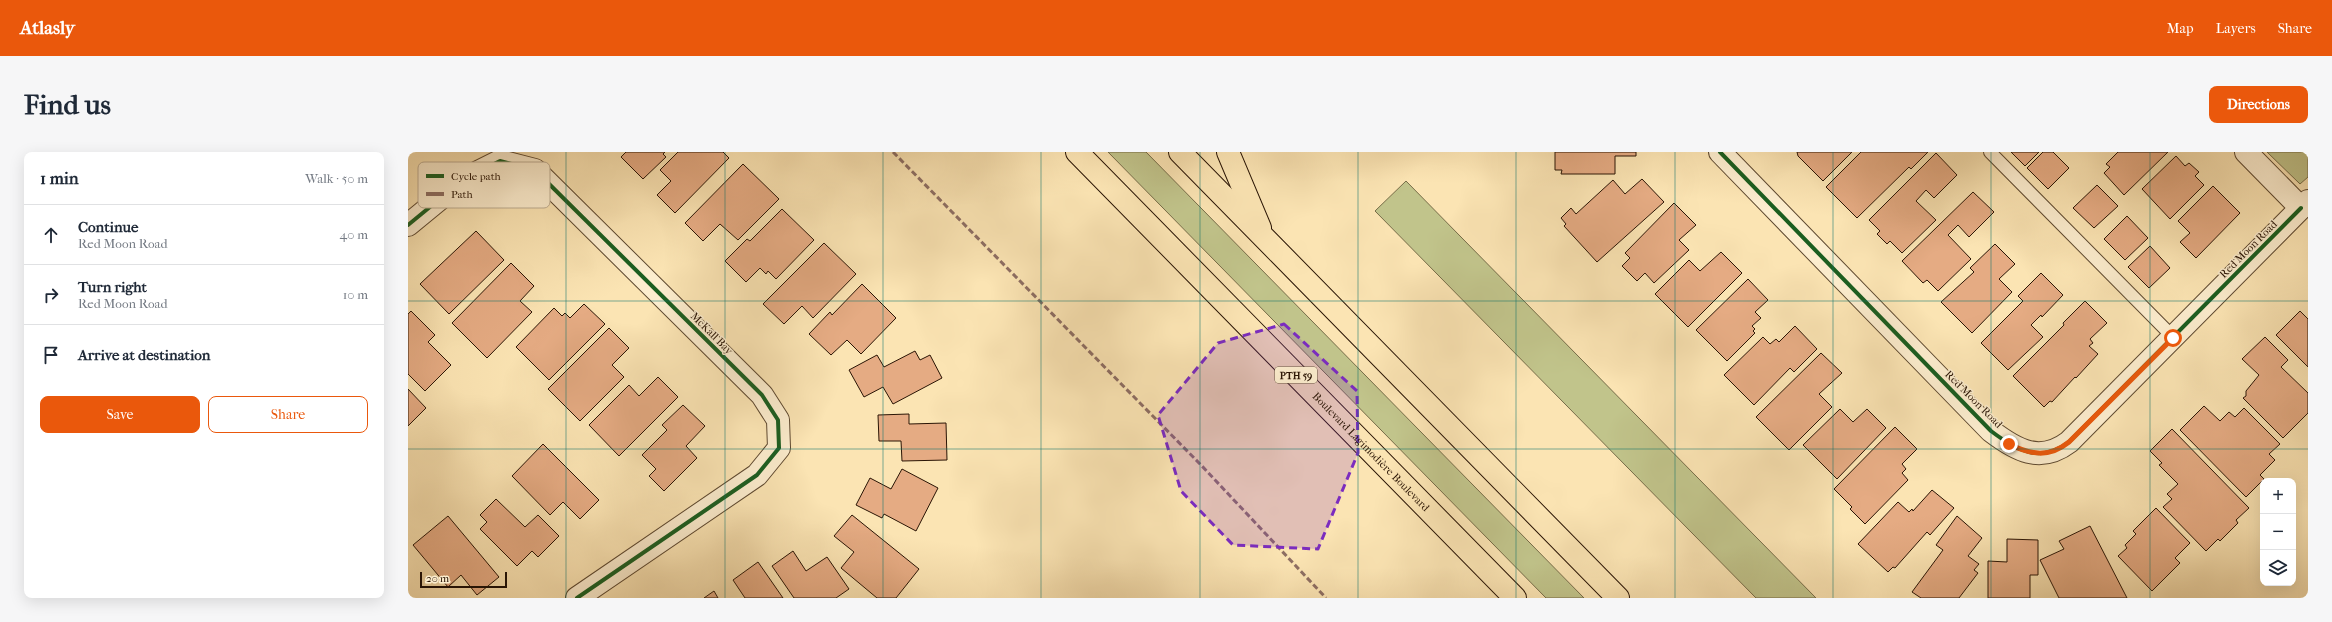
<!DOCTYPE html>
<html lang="en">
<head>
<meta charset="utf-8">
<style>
  body { margin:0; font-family:"IM FELL French Canon",serif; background:#f6f6f7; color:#1f2937 }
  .controls { position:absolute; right:12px; bottom:12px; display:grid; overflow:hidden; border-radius:8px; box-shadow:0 4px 16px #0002 }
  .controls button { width:36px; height:36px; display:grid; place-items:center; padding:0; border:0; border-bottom:1px solid #e0e1e3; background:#fff; color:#1f2937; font:20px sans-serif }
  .scale { position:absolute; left:12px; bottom:10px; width:87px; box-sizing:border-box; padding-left:4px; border:2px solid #2a1505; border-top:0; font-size:11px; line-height:14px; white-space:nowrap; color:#2a1505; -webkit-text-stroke:3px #fcedce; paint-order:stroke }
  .stop { position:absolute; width:12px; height:12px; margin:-9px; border:3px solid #ea580c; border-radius:50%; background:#fff }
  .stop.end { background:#ea580c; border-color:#fff; box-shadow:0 1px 4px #0008 }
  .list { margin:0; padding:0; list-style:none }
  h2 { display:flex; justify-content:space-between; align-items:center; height:52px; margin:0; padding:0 16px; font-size:17px }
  h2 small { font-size:13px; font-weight:400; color:#747a83 }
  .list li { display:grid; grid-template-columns:26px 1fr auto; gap:12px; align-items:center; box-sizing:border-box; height:60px; padding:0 16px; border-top:1px solid #e0e1e3 }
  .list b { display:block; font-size:15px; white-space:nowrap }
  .list p { margin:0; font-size:13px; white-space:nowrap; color:#747a83 }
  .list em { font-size:13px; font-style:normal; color:#747a83 }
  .actions { display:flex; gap:8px; padding:12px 16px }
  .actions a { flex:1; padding:9px 0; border:1px solid #ea580c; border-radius:8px; text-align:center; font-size:14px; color:#ea580c }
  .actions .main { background:#ea580c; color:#fff }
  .icon { flex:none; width:22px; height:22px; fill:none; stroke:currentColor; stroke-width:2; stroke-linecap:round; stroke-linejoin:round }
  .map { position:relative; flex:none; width:1900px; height:446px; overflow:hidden; border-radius:8px }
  header { display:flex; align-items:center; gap:24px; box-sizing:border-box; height:56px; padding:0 20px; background:#ea580c; color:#fff }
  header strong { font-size:19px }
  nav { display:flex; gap:22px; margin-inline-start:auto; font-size:14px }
  .intro { display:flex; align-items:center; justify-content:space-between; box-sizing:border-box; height:96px; padding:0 24px }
  h1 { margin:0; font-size:28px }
  .button { padding:10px 18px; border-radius:8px; background:#ea580c; color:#fff; font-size:14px; font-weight:700 }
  main { display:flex; gap:24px; padding:0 24px }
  aside { flex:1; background:#fff; border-radius:8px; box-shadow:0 4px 16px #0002 }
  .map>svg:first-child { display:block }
</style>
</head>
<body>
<header>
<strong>Atlasly</strong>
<nav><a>Map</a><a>Layers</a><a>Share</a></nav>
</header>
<div class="intro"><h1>Find us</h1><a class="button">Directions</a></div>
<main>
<aside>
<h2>1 min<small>Walk · 50 m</small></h2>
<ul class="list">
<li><svg class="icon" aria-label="ahead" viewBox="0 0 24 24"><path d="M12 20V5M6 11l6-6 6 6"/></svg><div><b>Continue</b><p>Red Moon Road</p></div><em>40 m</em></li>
<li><svg class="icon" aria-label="right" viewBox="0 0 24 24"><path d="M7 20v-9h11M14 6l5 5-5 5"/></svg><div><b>Turn right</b><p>Red Moon Road</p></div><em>10 m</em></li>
<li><svg class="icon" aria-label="arrive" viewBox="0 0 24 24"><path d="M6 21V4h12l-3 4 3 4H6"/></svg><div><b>Arrive at destination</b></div></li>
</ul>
<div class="actions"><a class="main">Save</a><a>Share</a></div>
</aside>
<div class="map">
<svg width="1900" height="446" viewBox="0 0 1900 446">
  <rect width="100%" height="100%" fill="#fbe4b3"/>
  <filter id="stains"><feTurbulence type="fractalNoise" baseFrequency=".005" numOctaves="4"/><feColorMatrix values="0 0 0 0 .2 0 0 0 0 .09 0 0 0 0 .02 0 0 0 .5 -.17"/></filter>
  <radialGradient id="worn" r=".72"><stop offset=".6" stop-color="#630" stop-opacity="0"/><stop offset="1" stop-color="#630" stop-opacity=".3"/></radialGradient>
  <!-- green -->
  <g fill="#c1c48b" stroke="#766c48">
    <polygon points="700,0 738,0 1176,446 1138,446"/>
    <polygon points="1859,0 1900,0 1900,25 1892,32"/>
    <polygon points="998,29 1053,85 1408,446 1348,446 967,59"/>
  </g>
  <!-- building -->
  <g fill="#e5ab83" stroke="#2a1505">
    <polygon points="218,0 257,0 255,2 258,5 235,27 213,5"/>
    <polygon points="270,0 315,0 321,6 267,61 249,43 263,29 252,18"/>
    <polygon points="1147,0 1228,0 1228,4 1207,4 1207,22 1153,22 1154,18 1147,18"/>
    <polygon points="1389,0 1444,0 1415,29 1390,4"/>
    <polygon points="1453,0 1520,0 1503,17 1501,15 1449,66 1418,35"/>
    <polygon points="1603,0 1631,0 1617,14"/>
    <polygon points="1635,0 1645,0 1661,16 1640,37 1619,16"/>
    <polygon points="1710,0 1760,0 1716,43 1696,21 1702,15 1698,12"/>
    <polygon points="1528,1 1549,23 1526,46 1518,38 1508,49 1528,68 1494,101 1482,89 1479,92 1469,82 1472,79 1461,68"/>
    <polygon points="1768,4 1777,14 1781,11 1791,20 1787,24 1796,33 1762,67 1734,37"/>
    <polygon points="335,12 371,47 330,88 312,72 295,89 277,71"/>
    <polygon points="1234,27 1256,50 1189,110 1156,74 1158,72 1153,66 1163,56 1168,62 1205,28 1217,42"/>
    <polygon points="1689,33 1710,54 1686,76 1665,56"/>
    <polygon points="1805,34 1832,61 1788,106 1772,90 1782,81 1770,69"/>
    <polygon points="1565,40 1586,60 1561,85 1550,73 1540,83 1563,107 1530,139 1519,128 1515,131 1494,109"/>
    <polygon points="1266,51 1288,73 1271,88 1281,98 1246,131 1237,121 1229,129 1214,114 1222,106 1217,101"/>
    <polygon points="374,57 406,88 368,127 360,119 358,122 352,116 338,130 317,109 339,87 342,89"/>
    <polygon points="1719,64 1740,86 1717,108 1696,87"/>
    <polygon points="68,79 96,108 41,162 12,132"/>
    <polygon points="416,91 448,122 405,166 394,154 376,172 355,152"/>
    <polygon points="1587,92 1607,112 1591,127 1604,140 1564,181 1533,150 1566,120 1562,116"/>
    <polygon points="1742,94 1762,116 1741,136 1720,115"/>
    <polygon points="1313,100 1334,121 1280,175 1247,142 1281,108 1292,119"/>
    <polygon points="103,111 126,134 112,149 124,160 79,206 44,171"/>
    <polygon points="1633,121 1655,143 1634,165 1633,163 1623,173 1635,185 1600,218 1573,191 1615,149 1610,144"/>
    <polygon points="1340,127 1360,148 1347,160 1353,166 1344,174 1347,177 1345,179 1347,181 1319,209 1288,178"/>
    <polygon points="454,132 488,166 453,202 439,188 423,203 401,182 422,160 424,163"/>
    <polygon points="1677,149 1699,171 1682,187 1685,191 1681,194 1690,202 1668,226 1667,225 1644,250 1642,249 1636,255 1605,224 1656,173 1655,171"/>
    <polygon points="176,152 197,172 141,228 108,195 146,156 154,164 157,161 162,166"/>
    <polygon points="3,159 27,183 20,190 43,213 17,239 0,222 0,162"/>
    <polygon points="1892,159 1900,167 1900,215 1868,183"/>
    <polygon points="1387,174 1409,197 1386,220 1382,216 1346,253 1316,223 1355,185 1362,192 1368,187 1371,190"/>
    <polygon points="201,176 221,196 204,213 216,225 172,269 140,237"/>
    <polygon points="1857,185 1880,208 1873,215 1900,241 1900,261 1875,286 1835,246 1838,244 1838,239 1851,223 1834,207"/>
    <polygon points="507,199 512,208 522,203 534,226 485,252 475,235 456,245 441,218 469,203 476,215"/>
    <polygon points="1413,201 1434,221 1411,242 1424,255 1381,298 1348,265"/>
    <polygon points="250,225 270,245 211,304 181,273 221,233 231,244"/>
    <polygon points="0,237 18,256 0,274"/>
    <polygon points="275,253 297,274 278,294 289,306 256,339 241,324 248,317 234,303 259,278 254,273"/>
    <polygon points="1796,254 1812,269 1821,260 1827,265 1836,256 1872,292 1861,302 1867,308 1852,323 1856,327 1838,345 1772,278"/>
    <polygon points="1432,257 1445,270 1459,257 1478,276 1429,327 1395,293"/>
    <polygon points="501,262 501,272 538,271 539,308 494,309 493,289 471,289 470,263"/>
    <polygon points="1487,275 1509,297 1494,312 1498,317 1494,321 1500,328 1457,372 1442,357 1444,355 1426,337"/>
    <polygon points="1764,277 1841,356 1828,368 1830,371 1812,389 1810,387 1798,399 1755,355 1764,347 1759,342 1770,332 1751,313 1754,311 1742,299"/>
    <polygon points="135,292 191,348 172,367 155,350 142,363 104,324"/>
    <polygon points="494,317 530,336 508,379 476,362 474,366 448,353 462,326 483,337"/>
    <polygon points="1524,338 1546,356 1522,383 1519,380 1487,416 1485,415 1480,420 1450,392 1490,350 1501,360 1504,357 1505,359"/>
    <polygon points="88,347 117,375 130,363 151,384 130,405 124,399 109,414 72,377 79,370 72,363"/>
    <polygon points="1748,356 1782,391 1767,406 1772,411 1744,439 1710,404 1719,396 1717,393 1728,382 1725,379"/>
    <polygon points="444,363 511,417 488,446 469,446 433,416 446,400 426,384"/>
    <polygon points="40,364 91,425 69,443 53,423 40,435 5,393"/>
    <polygon points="1549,364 1574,386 1560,404 1571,412 1566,418 1570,421 1551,446 1513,446 1504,440 1535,398 1528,393"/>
    <polygon points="1682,374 1719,446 1651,446 1632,408 1656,397 1651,389"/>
    <polygon points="1599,387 1630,388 1630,423 1622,423 1622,446 1580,446 1580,409 1599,410"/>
    <polygon points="385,399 398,419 419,405 441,437 428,446 386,446 364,414"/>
    <polygon points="350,410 375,446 337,446 325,428"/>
    <polygon points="306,439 310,446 296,446"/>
  </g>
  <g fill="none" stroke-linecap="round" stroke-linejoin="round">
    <!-- service casing -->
    <g stroke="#5e4930" stroke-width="14">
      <polyline id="service" points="1582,0 1765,185"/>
    </g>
    <!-- minor casing -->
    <g stroke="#5e4930" stroke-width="24">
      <g id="minor">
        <path d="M1312,0L1583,279C1608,298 1632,312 1661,290L1893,56"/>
        <polyline points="1838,0 1893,56 1900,49"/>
        <polyline points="0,73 56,27 92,9 127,18 354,243 370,268 371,296 349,323 169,446"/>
      </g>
    </g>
    <!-- primary casing -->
    <g stroke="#2a1505" stroke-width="24">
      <g id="primary">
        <path id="s1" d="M669,0L1107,446"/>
        <polyline points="772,0 1210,446"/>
        <polyline points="820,0 852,76"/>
      </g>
    </g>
    <!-- service -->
    <use href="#service" stroke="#fcedce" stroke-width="12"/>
    <!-- minor -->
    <use href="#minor" stroke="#fcedce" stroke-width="22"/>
    <!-- primary -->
    <use href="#primary" stroke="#fbe4b3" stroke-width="22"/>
    <!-- quiet -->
    <polyline stroke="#8d6e63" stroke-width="3" stroke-dasharray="6 3" stroke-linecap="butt" points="485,0 793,313 918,446"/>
    <!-- cycleway casing -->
    <g stroke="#fcedce" stroke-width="6">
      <g id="cycleway">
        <path d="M1312,0L1583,279C1608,298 1632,312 1661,290L1893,56"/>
        <polyline points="0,73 56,27 92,9 127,18 354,243 370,268 371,296 349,323 169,446"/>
      </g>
    </g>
    <!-- cycleway -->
    <use href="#cycleway" stroke="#1b5e20" stroke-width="4"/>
  </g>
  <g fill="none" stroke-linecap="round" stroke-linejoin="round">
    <!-- route -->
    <path stroke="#ea580c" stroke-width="5" d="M1601,292C1623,303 1641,306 1661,290L1765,186"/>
  </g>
  <!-- marked area -->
  <path fill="#7b2cbf" fill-opacity="0.2" stroke="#7b2cbf" stroke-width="3" stroke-dasharray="8 5" stroke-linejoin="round" d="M876,172L949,239L950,301L910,397L825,393L773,339L750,263L810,191Z"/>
  <!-- grid -->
  <path fill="none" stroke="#0f766e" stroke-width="1" stroke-opacity="0.55" d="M158,0V446M317,0V446M475,0V446M633,0V446M792,0V446M950,0V446M1108,0V446M1267,0V446M1425,0V446M1583,0V446M1742,0V446M0,149H1900M0,297H1900"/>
  <g text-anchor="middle" stroke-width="3" stroke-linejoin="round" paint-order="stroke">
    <!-- shield labels -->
    <rect fill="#fcedce" stroke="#695641" stroke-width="1" x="867" y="215" width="42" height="16" rx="3"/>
    <g font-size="10" font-weight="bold" fill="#2a1505">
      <text x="888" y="227">PTH 59</text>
    </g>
    <!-- street labels -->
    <g font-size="11" fill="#2a1505" stroke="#fcedce">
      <text transform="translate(1840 97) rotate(-45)" y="4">Red Moon Road</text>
      <text transform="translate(304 181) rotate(45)" y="4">McKall Bay</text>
      <text transform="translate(1566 247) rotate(45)" y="4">Red Moon Road</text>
      <text dy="4" stroke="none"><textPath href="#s1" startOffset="420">Boulevard Lagimodière Boulevard</textPath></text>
    </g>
  </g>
  <!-- legend -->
  <rect x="10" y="10" width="132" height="46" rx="6" fill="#fcedce" stroke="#bdac92" stroke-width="1"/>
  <rect x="18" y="22" width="18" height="4" fill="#1b5e20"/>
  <rect x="18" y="40" width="18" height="4" fill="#8d6e63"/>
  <g font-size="11" fill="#2a1505">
    <text x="43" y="28">Cycle path</text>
    <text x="43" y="46">Path</text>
  </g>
  <rect width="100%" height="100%" filter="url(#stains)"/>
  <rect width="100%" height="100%" fill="url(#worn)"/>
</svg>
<div class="controls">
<button>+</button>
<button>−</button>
<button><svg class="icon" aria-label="layers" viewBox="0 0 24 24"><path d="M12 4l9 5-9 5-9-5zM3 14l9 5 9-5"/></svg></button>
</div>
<div class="scale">20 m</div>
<div class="stop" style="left:1765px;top:186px"></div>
<div class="stop end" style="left:1601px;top:292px"></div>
</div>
</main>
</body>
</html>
